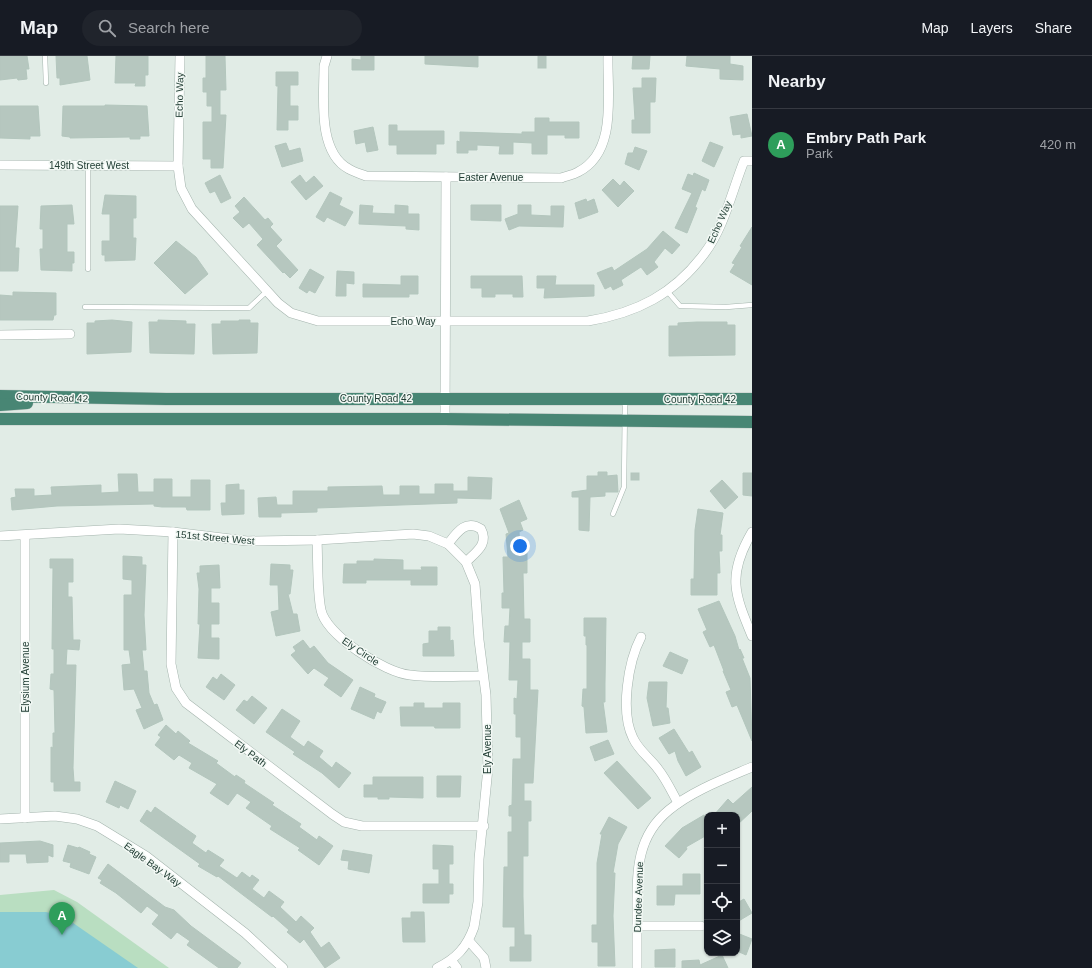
<!DOCTYPE html>
<html lang="en">
<head>
<meta charset="utf-8">
<style>
  body { margin:0; font-family:Arial,sans-serif; background:#20242c; color:#f1f3f6 }
  .controls { position:absolute; right:12px; bottom:12px; display:grid; overflow:hidden; border-radius:8px; box-shadow:0 1px 3px #0004 }
  .controls button { width:36px; height:36px; display:grid; place-items:center; padding:0; border:0; border-bottom:1px solid #363941; background:#171b24; color:#f1f3f6; font:20px sans-serif }
  .you { position:absolute; left:520px; top:490px; width:14px; height:14px; margin:-10px; border:3px solid #fff; border-radius:50%; background:#1a73e8; box-shadow:0 0 0 6px #1a73e833 }
  .badge { display:grid; place-items:center; width:26px; height:26px; border-radius:50%; background:#f47357; color:#fff; font-size:13px; font-weight:700 }
  .pin { position:absolute; translate:-50% -33px; filter:drop-shadow(0 1px 2px #0008) }
  .pin::after { content:''; position:absolute; top:21px; width:14px; height:12px; background:inherit; clip-path:polygon(0 0,100% 0,50% 100%) }
  .list { margin:0; padding:0; list-style:none }
  h2 { display:flex; justify-content:space-between; align-items:center; height:52px; margin:0; padding:0 16px; font-size:17px }
  h2 small { font-size:13px; font-weight:400; color:#9ea1a6 }
  .list li { display:grid; grid-template-columns:26px 1fr auto; gap:12px; align-items:center; box-sizing:border-box; height:72px; padding:0 16px; border-top:1px solid #363941 }
  .list b { display:block; font-size:15px; white-space:nowrap }
  .list p { margin:0; font-size:13px; white-space:nowrap; color:#9ea1a6 }
  .list em { font-size:13px; font-style:normal; color:#9ea1a6 }
  .icon { flex:none; width:22px; height:22px; fill:none; stroke:currentColor; stroke-width:2; stroke-linecap:round; stroke-linejoin:round }
  .map { position:relative; flex:none; width:752px; height:912px; overflow:hidden }
  header { display:flex; align-items:center; gap:24px; box-sizing:border-box; height:56px; padding:0 20px; background:#171b24; border-bottom:1px solid #363941 }
  header strong { font-size:19px }
  nav { display:flex; gap:22px; margin-inline-start:auto; font-size:14px }
  .search { width:280px; height:36px; background:#20242c; display:flex; align-items:center; gap:10px; box-sizing:border-box; padding:0 14px; border-radius:22px; color:#9ea1a6; font-size:15px }
  main { display:flex }
  aside { flex:1; background:#171b24 }
  .map>svg:first-child { display:block }
</style>
</head>
<body>
<header>
<strong>Map</strong>
<div class="search"><svg class="icon" aria-label="search" viewBox="0 0 24 24"><circle cx="10" cy="10" r="6"/><path d="M15 15l6 6"/></svg>Search here</div>
<nav><a>Map</a><a>Layers</a><a>Share</a></nav>
</header>
<main>
<div class="map">
<svg width="752" height="912" viewBox="0 0 752 912">
  <rect width="100%" height="100%" fill="#e1ece6"/>
  <!-- green -->
  <polygon fill="#b9dec1" points="54,834 77,846 169,912 0,912 0,839"/>
  <!-- water -->
  <polygon fill="#88ccd2" points="0,856 46,856 63,860 138,912 0,912"/>
  <!-- building -->
  <g fill="#b6c7bf" stroke="#b3c6bd">
    <polygon points="0,0 27,0 29,13 26,13 27,23 18,24 17,22 0,24"/>
    <polygon points="56,0 87,0 90,24 60,29 60,22 57,22"/>
    <polygon points="116,0 148,0 148,19 145,19 145,30 135,30 136,27 115,27"/>
    <polygon points="206,0 225,0 226,34 220,34 220,59 226,59 223,112 211,112 211,103 203,103 203,66 212,66 212,50 207,50 207,36 203,36 203,22 206,22"/>
    <polygon points="361,0 374,0 374,14 352,14 352,3 361,4"/>
    <polygon points="425,0 478,0 478,11 425,8"/>
    <rect x="538" y="0" width="8" height="12"/>
    <polygon points="633,0 650,0 649,13 632,13"/>
    <polygon points="687,0 730,0 730,8 743,10 743,24 720,23 720,13 686,10"/>
    <polygon points="276,16 298,16 298,29 290,29 290,50 298,50 298,64 288,64 288,74 277,74 278,30 276,30"/>
    <polygon points="642,22 656,22 655,46 650,46 650,77 632,77 632,64 635,64 633,32 642,32"/>
    <polygon points="105,49 147,50 149,80 140,80 140,83 130,83 130,81 70,82 70,81 62,80 63,50 105,50"/>
    <polygon points="0,50 38,50 40,80 30,80 30,83 0,82"/>
    <polygon points="747,58 752,80 741,82 741,78 733,79 730,61"/>
    <polygon points="535,62 549,62 549,66 579,66 579,82 565,82 565,79 547,79 547,98 532,98 532,87 513,86 513,98 499,98 500,90 477,89 477,94 468,94 468,97 457,97 457,85 460,86 460,76 522,78 522,76 535,76"/>
    <polygon points="389,69 397,69 397,75 444,75 444,88 436,88 436,98 397,98 397,89 389,89"/>
    <polygon points="373,71 378,94 367,96 365,86 356,88 354,75"/>
    <polygon points="710,86 723,91 714,111 702,105"/>
    <polygon points="286,87 289,95 300,92 303,105 282,111 275,90"/>
    <polygon points="635,91 647,95 639,114 625,108 628,97 633,97"/>
    <polygon points="694,117 709,124 705,135 702,133 695,151 697,152 687,177 675,172 692,137 682,133 688,118 693,120"/>
    <polygon points="220,119 231,142 221,147 215,135 210,137 205,127"/>
    <polygon points="300,119 306,127 314,120 323,130 306,144 291,126"/>
    <polygon points="613,123 620,130 624,125 634,135 618,151 602,134"/>
    <polygon points="330,136 342,142 339,149 353,156 345,170 327,161 324,166 316,161"/>
    <polygon points="105,139 136,140 136,162 133,162 133,182 136,182 135,204 105,205 105,199 102,199 102,185 110,185 110,158 102,158"/>
    <polygon points="244,141 265,164 268,162 273,168 270,171 282,184 276,190 298,214 290,222 284,216 283,217 257,189 263,183 249,167 243,172 233,162 240,156 235,150"/>
    <polygon points="586,143 587,146 594,143 598,156 579,163 575,147"/>
    <polygon points="72,149 74,168 67,168 67,196 74,196 74,207 72,207 72,215 41,214 40,193 43,193 43,173 40,173 41,150"/>
    <polygon points="360,149 373,150 372,157 395,158 395,149 408,150 408,158 419,158 419,174 406,173 406,170 359,168"/>
    <polygon points="471,149 501,149 501,165 471,164"/>
    <polygon points="518,149 531,149 531,159 551,160 551,150 564,150 563,171 519,170 509,174 505,163 518,158"/>
    <polygon points="0,150 18,150 15,192 19,192 18,215 0,215"/>
    <polygon points="752,171 752,229 730,216 735,208 732,207 742,191 740,190"/>
    <polygon points="663,175 680,189 672,198 665,192 654,206 658,211 647,219 641,211 621,224 623,229 613,234 611,230 605,233 597,217 612,211 614,215 647,193"/>
    <polygon points="176,185 196,201 208,218 185,238 154,207"/>
    <polygon points="310,213 324,221 315,237 309,234 307,237 299,232"/>
    <polygon points="337,215 354,216 354,228 346,227 346,240 336,240"/>
    <polygon points="401,220 418,220 418,238 409,238 409,241 363,241 363,228 401,229"/>
    <polygon points="471,220 522,220 523,241 513,241 513,238 495,238 495,241 482,241 482,232 471,232"/>
    <polygon points="537,220 556,220 555,229 594,229 594,240 544,242 545,232 537,232"/>
    <polygon points="13,236 56,237 56,259 54,259 53,264 0,264 0,239 13,240"/>
    <polygon points="112,264 132,266 131,296 87,298 87,267 95,267 95,265"/>
    <polygon points="158,264 186,265 186,268 195,268 194,298 150,297 149,266 158,266"/>
    <polygon points="239,264 250,264 250,267 258,267 257,297 213,298 212,268 221,268 221,265 239,265"/>
    <polygon points="697,266 727,266 727,269 735,269 735,299 669,300 669,270 678,270 678,267"/>
    <polygon points="598,416 607,416 607,420 617,419 618,436 605,436 605,440 590,441 589,475 579,474 579,441 572,441 572,436 587,434 587,420 598,420"/>
    <rect x="631" y="417" width="8" height="7"/>
    <polygon points="743,417 752,417 752,440 743,439"/>
    <polygon points="118,418 137,418 138,436 154,436 154,423 172,423 172,441 191,441 191,424 210,424 210,454 187,454 186,451 162,451 154,450 154,448 57,450 12,454 11,442 16,441 15,433 34,433 34,440 52,439 51,431 101,429 101,437 119,436"/>
    <polygon points="468,421 492,422 491,443 457,442 457,447 317,452 317,456 281,457 281,461 259,461 258,442 276,441 277,449 293,449 293,435 328,435 328,431 382,430 383,439 400,439 400,430 419,430 419,438 435,438 435,428 453,428 453,435 468,435"/>
    <polygon points="722,424 738,441 725,453 710,435"/>
    <polygon points="239,428 239,434 244,434 244,458 222,459 221,447 226,447 226,429"/>
    <polygon points="519,444 527,463 520,466 523,474 519,476 520,492 527,492 527,517 523,517 524,563 530,563 530,586 522,586 522,603 530,603 530,634 538,634 533,727 524,727 524,745 531,745 531,765 528,765 528,800 523,800 523,841 524,879 531,879 531,905 510,905 510,891 515,891 515,871 503,871 504,811 508,811 508,776 512,776 512,760 509,760 509,750 512,749 513,703 521,703 521,681 516,681 516,658 514,658 514,642 517,643 518,624 509,624 510,586 504,586 505,570 509,570 510,552 502,552 502,537 504,537 503,501 508,501 506,478 509,477 500,453"/>
    <polygon points="698,453 723,457 720,479 722,479 722,495 719,495 720,517 717,517 717,539 691,539 691,523 694,523 695,474"/>
    <polygon points="123,500 142,501 142,509 146,509 144,559 146,594 142,594 144,615 147,615 149,637 154,649 157,648 163,664 144,673 136,654 142,652 134,633 124,634 122,609 131,608 129,594 124,594 124,539 132,539 132,524 123,523"/>
    <polygon points="50,503 73,503 73,526 68,526 68,541 72,541 73,584 80,584 79,594 67,593 66,609 76,609 73,712 74,726 80,726 80,735 54,735 54,726 51,726 51,691 53,692 53,677 55,677 54,634 50,633 51,618 54,618 54,593 52,593 53,512 50,512"/>
    <polygon points="374,503 403,504 403,514 422,514 421,511 437,511 437,529 411,529 411,524 366,524 366,527 343,527 344,508 357,508 357,505 374,505"/>
    <polygon points="271,508 290,509 290,514 293,514 290,538 288,538 293,558 297,558 300,575 276,580 271,556 279,554 278,529 270,529"/>
    <polygon points="219,509 220,532 211,532 211,547 219,547 219,568 211,568 211,582 219,582 219,603 198,602 200,568 198,568 199,533 197,517 200,517 200,510"/>
    <polygon points="719,545 735,580 739,594 740,593 744,602 742,602 750,622 752,685 737,649 732,651 726,636 731,634 723,615 724,615 714,589 710,591 703,576 707,574 698,553"/>
    <polygon points="584,562 606,562 605,627 605,646 603,646 607,676 586,677 584,651 582,650 583,633 587,633 587,589 586,589 586,580 584,580"/>
    <polygon points="438,571 450,571 450,585 453,584 454,600 423,600 423,588 429,587 429,575 438,575"/>
    <polygon points="303,584 310,593 314,590 328,607 353,624 341,641 324,629 329,622 314,612 308,618 291,599 296,595 293,591"/>
    <polygon points="670,596 688,604 682,618 663,610"/>
    <polygon points="221,618 235,629 224,644 206,631 213,621 217,624"/>
    <polygon points="649,626 667,626 666,652 668,652 670,667 653,670 647,642"/>
    <polygon points="360,631 375,638 374,641 386,646 381,657 377,655 374,663 351,653"/>
    <polygon points="252,640 267,652 254,668 236,654 244,644 247,646"/>
    <polygon points="414,647 424,647 424,652 443,652 443,647 460,647 460,672 435,672 434,670 401,670 400,651 414,651"/>
    <polygon points="282,653 300,665 290,681 304,691 308,685 323,695 319,701 332,712 336,706 351,717 339,732 322,717 293,698 295,696 266,676"/>
    <polygon points="166,669 176,678 178,675 190,685 188,687 218,705 216,707 235,721 236,719 245,725 244,727 274,747 272,749 301,768 299,771 317,784 319,780 333,790 319,809 298,794 300,792 270,773 272,770 246,752 251,746 237,737 228,749 210,737 217,728 189,712 192,707 179,699 174,704 155,689 161,681 158,679"/>
    <polygon points="674,673 689,697 692,695 701,711 686,720 678,705 675,695 669,698 659,682"/>
    <polygon points="608,684 614,698 595,705 590,691"/>
    <polygon points="617,705 651,742 638,753 604,717"/>
    <polygon points="437,720 461,720 460,741 437,741"/>
    <polygon points="373,721 423,721 423,742 389,741 389,743 378,743 378,741 364,741 364,729 373,729"/>
    <polygon points="115,725 136,735 128,753 120,749 119,752 106,746"/>
    <polygon points="752,731 752,755 737,769 737,759 714,759 728,743 733,748"/>
    <polygon points="155,751 196,780 192,787 206,797 208,794 224,804 219,810 237,822 242,816 250,822 252,819 259,824 252,833 264,842 269,835 284,846 280,851 296,866 301,860 314,872 310,876 321,892 329,886 340,902 325,912 304,883 300,887 287,876 289,874 273,860 272,861 218,820 217,821 198,810 200,808 140,765 147,754 151,757"/>
    <polygon points="704,759 707,764 707,779 686,791 687,793 679,802 665,790 682,772"/>
    <polygon points="609,761 627,771 618,788 613,817 615,817 613,860 615,910 598,910 598,886 592,886 592,869 597,869 597,807 602,778 600,778"/>
    <polygon points="40,785 53,789 53,801 48,799 48,806 27,807 26,798 9,798 9,806 0,806 0,787"/>
    <polygon points="68,789 78,792 79,791 90,796 89,798 96,801 89,818 70,811 71,807 63,805"/>
    <polygon points="433,789 453,790 453,808 449,808 449,828 453,828 453,838 449,838 449,847 423,847 423,828 439,828 439,813 433,813"/>
    <polygon points="343,794 372,799 369,817 348,813 349,805 341,804"/>
    <polygon points="108,808 165,851 174,854 191,870 241,907 237,912 219,912 187,889 190,885 177,876 171,883 152,868 159,859 147,850 141,857 116,837 100,827 102,824 98,822"/>
    <polygon points="683,818 700,818 700,838 675,838 674,849 657,849 657,830 683,830"/>
    <polygon points="744,843 752,857 737,866 737,847"/>
    <polygon points="411,856 424,856 425,886 403,886 402,862 411,862"/>
    <polygon points="737,877 752,883 746,899 737,895"/>
    <polygon points="675,893 675,911 655,911 655,894"/>
    <polygon points="722,899 728,912 682,912 682,905 699,904 700,909"/>
  </g>
  <g fill="none" stroke-linecap="round" stroke-linejoin="round">
    <!-- service casing -->
    <g stroke="#a4b4ad" stroke-width="5.5">
      <g id="service">
        <polyline points="45,0 46,27"/>
        <polyline points="88,109 88,213"/>
        <polyline points="667,235 680,250 726,251 752,249"/>
        <polyline points="85,251 249,252 267,235"/>
        <polyline points="613,458 624,431 625,344"/>
      </g>
    </g>
    <!-- minor casing -->
    <g stroke="#a4b4ad" stroke-width="10">
      <g id="minor">
        <path d="M180,0L178,110L181,132L192,153L278,247L291,257L318,265H588C637,257 674,238 704,198C724,172 732,135 744,105H752"/>
        <path d="M327,0L324,10C324,41 317,96 349,113C354,116 361,118 366,120L561,122C566,120 573,119 578,116C618,96 607,37 608,0"/>
        <polyline points="0,109 178,110"/>
        <polyline points="0,279 70,278"/>
        <polyline points="445,363 446,121"/>
        <polyline points="173,476 171,608 176,632 186,647 332,758 344,766 362,770 484,770"/>
        <path d="M752,476C727,519 734,537 752,580"/>
        <path d="M0,480L119,473L173,476L247,485L317,484L413,478L429,480L448,488L466,506L475,528L479,584L486,639L488,712L479,803L478,846L474,871C467,891 456,903 437,912"/>
        <polyline points="25,480 25,762"/>
        <path d="M317,484C318,504 317,535 321,554C326,579 385,617 410,619C434,622 459,620 483,620"/>
        <path d="M448,488C457,476 466,463 481,473C489,488 476,496 466,506"/>
        <path d="M641,581C628,606 620,656 633,682C639,695 650,702 658,713C666,723 672,736 678,747"/>
        <polyline points="0,763 55,760 77,763 97,770 146,800 245,877 283,912"/>
        <polyline points="637,870 701,870"/>
        <polyline points="469,885 484,902 486,912"/>
        <polyline points="451,904 457,912"/>
        <path d="M637,912C637,892 637,871 637,851C637,814 637,780 669,754C692,735 724,723 752,711"/>
      </g>
    </g>
    <!-- trunk casing -->
    <g stroke="#c1c9c6" stroke-width="13">
      <g id="trunk">
        <polyline points="0,340 166,343 752,343"/>
        <polyline points="0,349 27,347"/>
        <polyline points="0,363 445,363 752,366"/>
      </g>
    </g>
    <!-- service -->
    <use href="#service" stroke="#fff" stroke-width="4.5"/>
    <!-- minor -->
    <use href="#minor" stroke="#fff" stroke-width="9"/>
    <!-- trunk -->
    <use href="#trunk" stroke="#488674" stroke-width="12"/>
  </g>
  <g text-anchor="middle" stroke-width="3" stroke-linejoin="round" paint-order="stroke">
    <!-- street labels -->
    <g font-size="10" fill="#213d34" stroke="#f2f8f4">
      <text transform="translate(179 39) rotate(-89)" y="4">Echo Way</text>
      <text x="89" y="113">149th Street West</text>
      <text x="491" y="125">Easter Avenue</text>
      <text transform="translate(719 166) rotate(-66)" y="4">Echo Way</text>
      <text x="413" y="269">Echo Way</text>
      <text transform="translate(52 341) rotate(2)" y="4">County Road 42</text>
      <text x="376" y="346">County Road 42</text>
      <text x="700" y="347">County Road 42</text>
      <text transform="translate(215 481) rotate(5)" y="4">151st Street West</text>
      <text transform="translate(361 595) rotate(34)" y="4">Ely Circle</text>
      <text transform="translate(25 621) rotate(-90)" y="4">Elysium Avenue</text>
      <text transform="translate(487 693) rotate(-90)" y="4">Ely Avenue</text>
      <text transform="translate(251 697) rotate(37)" y="4">Ely Path</text>
      <text transform="translate(153 808) rotate(36)" y="4">Eagle Bay Way</text>
      <text transform="translate(638 841) rotate(-88)" y="4">Dundee Avenue</text>
    </g>
  </g>
</svg>
<div class="controls">
<button>+</button>
<button>−</button>
<button><svg class="icon" aria-label="locate" viewBox="0 0 24 24"><circle cx="12" cy="12" r="6"/><path d="M12 2v4M12 18v4M2 12h4M18 12h4"/></svg></button>
<button><svg class="icon" aria-label="layers" viewBox="0 0 24 24"><path d="M12 4l9 5-9 5-9-5zM3 14l9 5 9-5"/></svg></button>
</div>
<div class="you"></div>
<div class="pin badge" style="left:62px;top:879px;background:#2e9e5b">A</div>
</div>
<aside>
<h2>Nearby<small></small></h2>
<ul class="list">
<li><span class="badge" style="background:#2e9e5b">A</span><div><b>Embry Path Park</b><p>Park</p></div><em>420 m</em></li>
</ul>
</aside>
</main>
</body>
</html>
